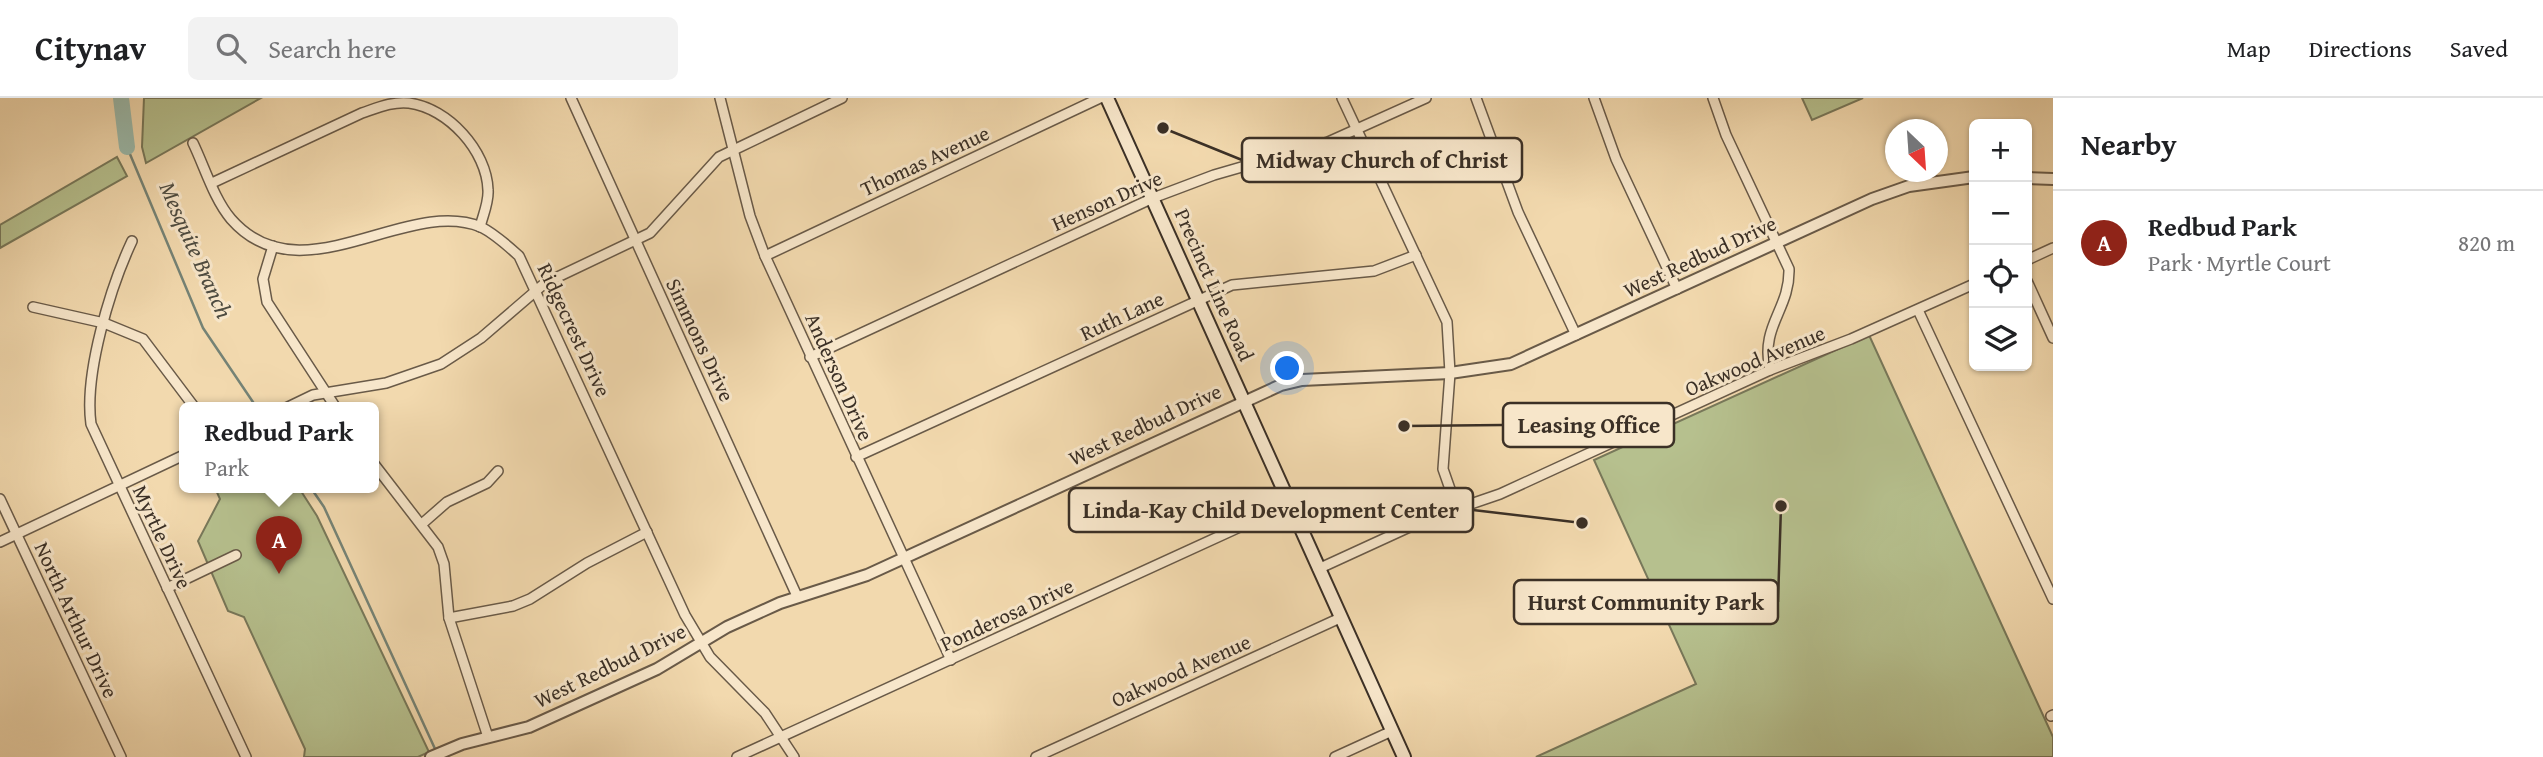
<!DOCTYPE html>
<html lang="en">
<head>
<meta charset="utf-8">
<style>
  body { margin:0; font-family:"Gentium Book Plus",serif; background:#f2f2f2; color:#202124 }
  .controls { position:absolute; right:21px; top:21px; display:grid; overflow:hidden; border-radius:10px; box-shadow:0 2px 5px #0004 }
  .controls button { width:63px; height:63px; display:grid; place-items:center; padding:0; border:0; border-bottom:2px solid #e0e0e0; background:#fff; color:#202124; font:35px sans-serif }
  .compass { position:absolute; left:1885px; top:21px; width:63px; height:63px; border-radius:50%; background:#fff; box-shadow:0 2px 5px #0004; rotate:155deg }
  .you { position:absolute; left:1288px; top:271px; width:24px; height:24px; margin:-18px; border:5px solid #fff; border-radius:50%; background:#1a73e8; box-shadow:0 0 0 10px #1a73e833 }
  .badge { display:grid; place-items:center; width:46px; height:46px; border-radius:50%; background:#8f2418; color:#fff; font-size:23px; font-weight:700 }
  .pin { position:absolute; translate:-50% -58px; filter:drop-shadow(0 2px 4px #0008) }
  .pin::after { content:''; position:absolute; top:37px; width:24px; height:21px; background:inherit; clip-path:polygon(0 0,100% 0,50% 100%) }
  .popup { position:absolute; left:179px; top:304px; width:200px; height:91px; box-sizing:border-box; display:grid; place-content:center; border-radius:10px; background:#fff; filter:drop-shadow(0 2px 5px #0005); font-size:23px; white-space:nowrap; color:#757577 }
  .popup b { font-size:26px; color:#202124 }
  .popup::after { content:''; position:absolute; left:50%; top:100%; margin-left:-14px; border:14px solid transparent; border-top-color:#fff }
  .list { margin:0; padding:0; list-style:none }
  h2 { display:flex; justify-content:space-between; align-items:center; height:91px; margin:0; padding:0 28px; font-size:30px }
  h2 small { font-size:23px; font-weight:400; color:#757577 }
  .list li { display:grid; grid-template-columns:46px 1fr auto; gap:21px; align-items:center; box-sizing:border-box; height:105px; padding:0 28px; border-top:2px solid #e0e0e0 }
  .list b { display:block; font-size:26px; white-space:nowrap }
  .list p { margin:0; font-size:23px; white-space:nowrap; color:#757577 }
  .list em { font-size:23px; font-style:normal; color:#757577 }
  .icon { flex:none; width:38px; height:38px; fill:none; stroke:currentColor; stroke-width:2; stroke-linecap:round; stroke-linejoin:round }
  .map { position:relative; flex:none; width:2053px; height:659px; overflow:hidden }
  header { display:flex; align-items:center; gap:42px; box-sizing:border-box; height:98px; padding:0 35px; background:#fff; border-bottom:2px solid #e0e0e0 }
  header strong { font-size:33px }
  nav { display:flex; gap:38px; margin-inline-start:auto; font-size:24px }
  .search { width:490px; height:63px; background:#f2f2f2; display:flex; align-items:center; gap:18px; box-sizing:border-box; padding:0 24px; border-radius:10px; color:#757577; font-size:26px }
  main { display:flex }
  aside { flex:1; background:#fff }
  .map>svg:first-child { display:block }
</style>
</head>
<body>
<header>
<strong>Citynav</strong>
<div class="search"><svg class="icon" aria-label="search" viewBox="0 0 24 24"><circle cx="10" cy="10" r="6"/><path d="M15 15l6 6"/></svg>Search here</div>
<nav><a>Map</a><a>Directions</a><a>Saved</a></nav>
</header>
<main>
<div class="map">
<svg width="2053" height="659" viewBox="0 0 2053 659">
  <rect width="100%" height="100%" fill="#f2d9ae"/>
  <filter id="stains"><feTurbulence type="fractalNoise" baseFrequency=".00286" numOctaves="4"/><feColorMatrix values="0 0 0 0 .2 0 0 0 0 .09 0 0 0 0 .02 0 0 0 .5 -.17"/></filter>
  <radialGradient id="worn" r=".72"><stop offset=".6" stop-color="#630" stop-opacity="0"/><stop offset="1" stop-color="#630" stop-opacity=".3"/></radialGradient>
  <!-- green -->
  <g fill="#b6c08e" stroke="#78785a" stroke-width="2">
    <polygon points="144,0 261,0 146,65 142,49"/>
    <polygon points="1802,0 1863,0 1812,22"/>
    <polygon points="117,59 127,78 0,150 0,127"/>
    <polygon points="1869,237 2053,639 2053,659 1536,659 1696,586 1594,362"/>
    <polygon points="215,390 299,390 317,418 429,654 418,659 304,659 305,651 244,519 228,513 198,443 220,401"/>
  </g>
  <g fill="none" stroke-linecap="round" stroke-linejoin="round">
    <!-- stream -->
    <g stroke="#758376" stroke-width="2.5">
      <polyline points="127,49 203,230 257,310"/>
      <polyline points="311,390 324,409 436,653"/>
    </g>
    <!-- river -->
    <polyline stroke="#9bbaab" stroke-width="16" points="121,0 127,49"/>
    <!-- minor casing -->
    <g stroke="#695a48" stroke-width="12">
      <g id="minor">
        <polyline points="571,0 797,498"/>
        <polyline points="720,0 750,118 765,158 951,562"/>
        <polyline points="1342,0 1447,224 1450,275 1443,371 1457,411"/>
        <polyline points="1476,0 1518,114 1576,237"/>
        <polyline points="1594,0 1616,61 1677,191"/>
        <path d="M1713,0L1726,37L1789,171C1790,212 1760,227 1770,272"/>
        <path d="M193,45C205,70 214,101 231,121C301,201 406,98 481,129C495,136 508,148 519,158L685,517L710,559L765,615L794,659"/>
        <path d="M212,85L362,15C377,10 393,3 409,5C448,10 487,53 488,92C489,104 483,117 480,129"/>
        <path d="M132,143C110,190 84,276 91,326L246,659"/>
        <polyline points="273,148 263,181 267,204 336,310"/>
        <polyline points="765,158 1100,0"/>
        <polyline points="2027,162 2053,150"/>
        <polyline points="2027,183 2053,240"/>
        <polyline points="33,209 104,225 143,241 195,310"/>
        <polyline points="1918,212 2053,501"/>
        <polyline points="810,259 1153,100 1214,77 1328,44 1426,0"/>
        <polyline points="286,310 313,297 386,285 441,266 481,240 545,185 650,135 719,59 842,0"/>
        <polyline points="856,359 1232,187 1374,173 1416,157"/>
        <polyline points="374,366 438,449 444,466 449,520 488,639"/>
        <polyline points="0,401 121,659"/>
        <polyline points="423,425 447,404 487,385 498,373"/>
        <polyline points="0,444 184,357"/>
        <polyline points="1318,471 1427,421 1500,396 1770,272 1851,241 1974,186"/>
        <polyline points="167,490 236,457"/>
        <polyline points="449,520 513,508 530,501 587,465 647,434"/>
        <polyline points="2051,618 2053,617"/>
        <polyline points="737,659 1290,406"/>
        <polyline points="1036,659 1340,520"/>
        <polyline points="1335,659 1392,633"/>
      </g>
    </g>
    <!-- tertiary casing -->
    <g stroke="#695a48" stroke-width="14">
      <g id="tertiary">
        <polyline points="2027,80 2053,81"/>
        <polyline points="431,659 462,646 529,629 657,571 727,529 780,505 867,477 1281,287 1302,282 1450,275 1511,266 1872,101 1909,88 1974,79"/>
      </g>
    </g>
    <!-- secondary casing -->
    <g stroke="#3b3026" stroke-width="16">
      <polyline id="secondary" points="1107,0 1404,659"/>
    </g>
    <!-- minor -->
    <use href="#minor" stroke="#f7e6ca" stroke-width="9"/>
    <!-- tertiary -->
    <use href="#tertiary" stroke="#f7e6ca" stroke-width="10"/>
    <!-- secondary -->
    <use href="#secondary" stroke="#f7e6ca" stroke-width="12"/>
  </g>
  <g text-anchor="middle" stroke-width="6" stroke-linejoin="round" paint-order="stroke">
    <!-- street labels -->
    <g font-size="21" fill="#3b3026" stroke="#f7e6ca">
      <text transform="translate(925 63) rotate(-25)" y="7">Thomas Avenue</text>
      <text transform="translate(1107 103) rotate(-24)" y="7">Henson Drive</text>
      <text transform="translate(1700 159) rotate(-25)" y="7">West Redbud Drive</text>
      <text transform="translate(1214 187) rotate(66)" y="7">Precinct Line Road</text>
      <text transform="translate(1122 218) rotate(-25)" y="7">Ruth Lane</text>
      <text transform="translate(574 232) rotate(65)" y="7">Ridgecrest Drive</text>
      <text transform="translate(700 242) rotate(65)" y="7">Simmons Drive</text>
      <text transform="translate(1755 263) rotate(-23)" y="7">Oakwood Avenue</text>
      <text transform="translate(839 279) rotate(66)" y="7">Anderson Drive</text>
      <text transform="translate(1145 327) rotate(-25)" y="7">West Redbud Drive</text>
      <text transform="translate(162 439) rotate(65)" y="7">Myrtle Drive</text>
      <text transform="translate(1007 517) rotate(-25)" y="7">Ponderosa Drive</text>
      <text transform="translate(76 522) rotate(65)" y="7">North Arthur Drive</text>
      <text transform="translate(610 568) rotate(-26)" y="7">West Redbud Drive</text>
      <text transform="translate(1181 573) rotate(-24)" y="7">Oakwood Avenue</text>
    </g>
    <!-- water labels -->
    <g font-size="23" font-style="italic" fill="#4e4c41" stroke="#f7e6ca">
      <text transform="translate(196 152) rotate(66)" y="8">Mesquite Branch</text>
    </g>
  </g>
  <!-- callouts -->
  <path fill="none" stroke="#3b3026" stroke-width="2.5" d="M1163 30L1242 62M1404 328L1503 327M1582 425L1473 412M1781 408L1778 504"/>
  <g fill="#3b3026" stroke="#f7e6ca" stroke-width="2.5">
    <circle cx="1163" cy="30" r="7"/>
    <circle cx="1404" cy="328" r="7"/>
    <circle cx="1582" cy="425" r="7"/>
    <circle cx="1781" cy="408" r="7"/>
  </g>
  <g fill="#f7e6ca" stroke="#3b3026" stroke-width="2.5">
    <rect x="1242" y="40" width="280" height="44" rx="7"/>
    <rect x="1503" y="305" width="171" height="44" rx="7"/>
    <rect x="1069" y="390" width="404" height="44" rx="7"/>
    <rect x="1514" y="482" width="264" height="44" rx="7"/>
  </g>
  <g font-size="23" text-anchor="middle" font-weight="bold" fill="#3b3026">
    <text x="1382" y="70">Midway Church of Christ</text>
    <text x="1589" y="335">Leasing Office</text>
    <text x="1271" y="420">Linda-Kay Child Development Center</text>
    <text x="1646" y="512">Hurst Community Park</text>
  </g>
  <rect width="100%" height="100%" filter="url(#stains)"/>
  <rect width="100%" height="100%" fill="url(#worn)"/>
</svg>
<div class="controls">
<button>+</button>
<button>−</button>
<button><svg class="icon" aria-label="locate" viewBox="0 0 24 24"><circle cx="12" cy="12" r="6"/><path d="M12 2v4M12 18v4M2 12h4M18 12h4"/></svg></button>
<button><svg class="icon" aria-label="layers" viewBox="0 0 24 24"><path d="M12 4l9 5-9 5-9-5zM3 14l9 5 9-5"/></svg></button>
</div>
<svg class="compass" viewBox="-18 -18 36 36"><path d="M0-13l5 13h-10z" fill="#e53935"/><path d="M0 13l5-13h-10z" fill="#757577"/></svg>
<div class="you"></div>
<div class="pin badge" style="left:279px;top:476px">A</div>
<div class="popup"><b>Redbud Park</b>Park</div>
</div>
<aside>
<h2>Nearby<small></small></h2>
<ul class="list">
<li><span class="badge">A</span><div><b>Redbud Park</b><p>Park · Myrtle Court</p></div><em>820 m</em></li>
</ul>
</aside>
</main>
</body>
</html>
